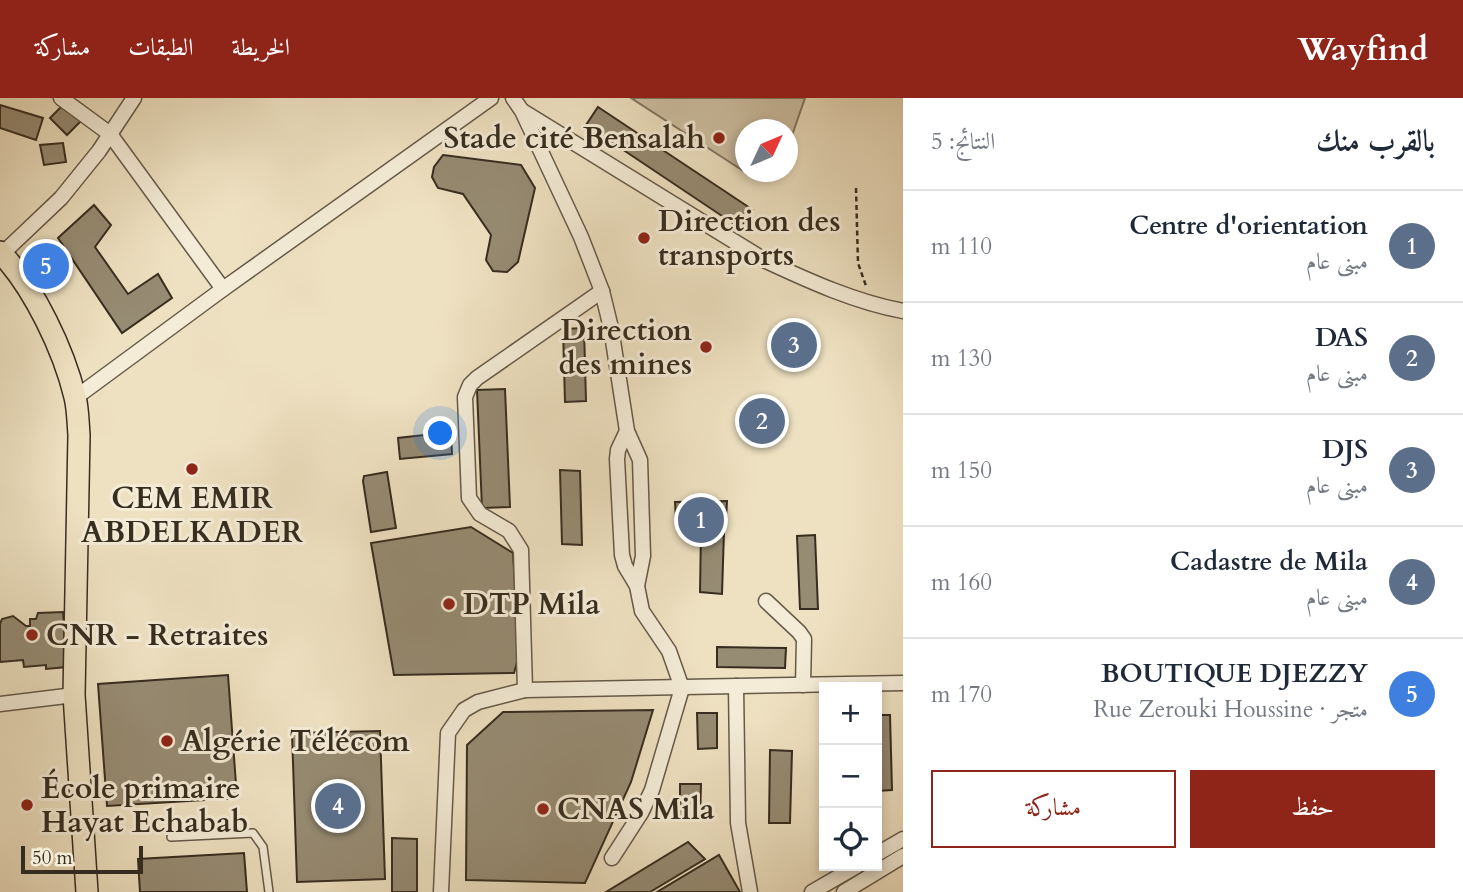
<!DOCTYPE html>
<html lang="ar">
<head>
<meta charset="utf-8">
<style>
  body { margin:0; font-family:Cardo,Amiri,serif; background:#f2f2f3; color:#1f2937; direction:rtl }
  .controls { position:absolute; right:21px; bottom:21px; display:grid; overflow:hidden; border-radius:0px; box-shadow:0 4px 10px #0003 }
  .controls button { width:63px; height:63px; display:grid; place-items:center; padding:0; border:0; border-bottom:2px solid #e0e1e3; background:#fff; color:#1f2937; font:35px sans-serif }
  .compass { position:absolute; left:735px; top:21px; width:63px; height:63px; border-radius:50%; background:#fff; box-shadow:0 4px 10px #0003; rotate:46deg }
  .scale { position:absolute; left:21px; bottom:18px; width:122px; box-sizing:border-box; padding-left:7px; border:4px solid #372d1f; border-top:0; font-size:19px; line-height:24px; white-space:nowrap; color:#372d1f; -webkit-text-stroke:5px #f4ecd7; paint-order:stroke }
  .you { position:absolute; left:441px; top:336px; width:24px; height:24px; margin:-18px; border:5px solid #fff; border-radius:50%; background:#1a73e8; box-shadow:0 0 0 10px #1a73e833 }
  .badge { display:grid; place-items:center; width:46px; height:46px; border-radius:50%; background:#8f2418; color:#fff; font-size:23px; font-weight:700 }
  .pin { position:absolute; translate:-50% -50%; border:4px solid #fff; box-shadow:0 2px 7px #0006 }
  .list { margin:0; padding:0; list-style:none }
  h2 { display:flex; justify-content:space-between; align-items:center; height:91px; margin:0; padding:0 28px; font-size:30px }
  h2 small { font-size:23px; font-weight:400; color:#747a83 }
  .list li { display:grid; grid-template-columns:46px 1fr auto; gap:21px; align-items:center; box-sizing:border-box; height:112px; padding:0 28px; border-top:2px solid #e0e1e3 }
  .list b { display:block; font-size:26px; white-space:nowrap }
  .list p { margin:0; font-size:23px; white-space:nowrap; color:#747a83 }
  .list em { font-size:23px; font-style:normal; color:#747a83 }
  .actions { display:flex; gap:14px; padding:21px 28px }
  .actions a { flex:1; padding:16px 0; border:2px solid #8f2418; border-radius:0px; text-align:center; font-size:24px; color:#8f2418 }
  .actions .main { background:#8f2418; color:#fff }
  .icon { flex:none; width:38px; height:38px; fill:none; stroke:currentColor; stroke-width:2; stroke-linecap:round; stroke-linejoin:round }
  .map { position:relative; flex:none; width:903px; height:794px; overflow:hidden; direction:ltr }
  header { display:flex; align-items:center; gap:42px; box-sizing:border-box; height:98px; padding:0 35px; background:#8f2418; color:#fff }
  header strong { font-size:33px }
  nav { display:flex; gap:38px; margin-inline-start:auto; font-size:24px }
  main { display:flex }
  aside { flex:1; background:#fff }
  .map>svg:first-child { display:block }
</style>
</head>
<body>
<header>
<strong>Wayfind</strong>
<nav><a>الخريطة</a><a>الطبقات</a><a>مشاركة</a></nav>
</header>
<main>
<aside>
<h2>بالقرب منك<small>النتائج: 5</small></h2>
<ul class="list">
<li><span class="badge" style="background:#5c6f8a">1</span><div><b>Centre d'orientation</b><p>مبنى عام</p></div><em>110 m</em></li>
<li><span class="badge" style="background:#5c6f8a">2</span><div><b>DAS</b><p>مبنى عام</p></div><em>130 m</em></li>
<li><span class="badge" style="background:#5c6f8a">3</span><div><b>DJS</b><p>مبنى عام</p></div><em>150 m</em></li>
<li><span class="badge" style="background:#5c6f8a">4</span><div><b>Cadastre de Mila</b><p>مبنى عام</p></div><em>160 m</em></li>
<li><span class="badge" style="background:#3f7fe0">5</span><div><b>BOUTIQUE DJEZZY</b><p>متجر · Rue Zerouki Houssine</p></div><em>170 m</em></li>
</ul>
<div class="actions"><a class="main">حفظ</a><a>مشاركة</a></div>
</aside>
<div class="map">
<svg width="903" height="794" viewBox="0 0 903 794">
  <rect width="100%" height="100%" fill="#eee1c1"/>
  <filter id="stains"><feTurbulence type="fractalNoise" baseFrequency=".00286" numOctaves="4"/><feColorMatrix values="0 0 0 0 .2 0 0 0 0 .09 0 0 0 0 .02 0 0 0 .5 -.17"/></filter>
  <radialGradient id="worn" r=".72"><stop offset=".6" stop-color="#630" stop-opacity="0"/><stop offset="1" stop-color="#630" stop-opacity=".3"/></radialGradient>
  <!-- green -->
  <polygon fill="#cfc2a5" stroke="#837862" stroke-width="2" points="631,0 805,0 788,49 788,32 746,32 746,74 753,74 748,76"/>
  <!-- building -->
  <g fill="#968b73" stroke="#372d1f" stroke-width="2">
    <polygon points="65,5 81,23 67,37 50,20"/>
    <polygon points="0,7 43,20 36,42 0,30"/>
    <polygon points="598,9 753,112 740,130 586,27"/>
    <polygon points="63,45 66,64 44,67 40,47"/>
    <polygon points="443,57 521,67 535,90 518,164 507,174 493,173 486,162 491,137 463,96 438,90 432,79 434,69"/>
    <polygon points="94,107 111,127 95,149 128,196 158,176 172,200 122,235 58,140"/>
    <polygon points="584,230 586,303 565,304 563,231"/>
    <polygon points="505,291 510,409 482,410 477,292"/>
    <polygon points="451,334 452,356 400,361 398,340"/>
    <polygon points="560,372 580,373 582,447 562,446"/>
    <polygon points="387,374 396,430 371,434 363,383 364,378"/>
    <polygon points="727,403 726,421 676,423 675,404"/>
    <polygon points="471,429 513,455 519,557 514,575 394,577 371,445"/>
    <polygon points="701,432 724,433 722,496 700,494"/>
    <polygon points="815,437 818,511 800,511 797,438"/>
    <polygon points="63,514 67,569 46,571 46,567 24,569 23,562 0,564 0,526 2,521 13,518 26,528 30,528 30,521 36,521 38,515"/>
    <polygon points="717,549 786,550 785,570 717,569"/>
    <polygon points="228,577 237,700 107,708 98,586"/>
    <polygon points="653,612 631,684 585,785 466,782 467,647 503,614"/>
    <polygon points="697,615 717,615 717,650 698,651"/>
    <polygon points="877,617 890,617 892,692 877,693"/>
    <polygon points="380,633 385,781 297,784 292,635"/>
    <polygon points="770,652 792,653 790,725 769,725"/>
    <polygon points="680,686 701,686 700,722 680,722"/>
    <polygon points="392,740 417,741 417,794 392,794"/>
    <polygon points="688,744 705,761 650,794 606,794"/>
    <polygon points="244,755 247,794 140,794 138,761"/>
    <polygon points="719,757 740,794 657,794"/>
  </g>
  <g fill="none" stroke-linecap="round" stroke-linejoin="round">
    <!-- service casing -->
    <g stroke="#655a48" stroke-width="10">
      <polyline id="service" points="171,739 253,735 263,749 269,794"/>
    </g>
    <!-- minor casing -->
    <g stroke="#655a48" stroke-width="17">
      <g id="minor">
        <polyline points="61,0 110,36 223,191"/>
        <polyline points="513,0 522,13 581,139 602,193 611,230 627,333 640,362 643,458 637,488"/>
        <path d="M524,14L766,163C809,183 855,204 903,213"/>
        <polyline points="2,156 61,100 99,53 134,0"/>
        <polyline points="75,300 223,191 491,0"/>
        <polyline points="766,503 799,534 804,541 803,587"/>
        <polyline points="736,588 738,725 750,794"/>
        <polyline points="525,592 521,452 509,433 480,416 469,400 465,299 470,287 477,280 602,193"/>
        <polyline points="0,606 74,597"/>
        <polyline points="877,756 903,741"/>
        <polyline points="612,760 641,715 652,692 682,590 669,553 642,513 637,488 625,468 622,457 617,361 618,352 627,333"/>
        <polyline points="441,794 448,635 464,612 478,604 525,592 903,585"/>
        <polyline points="812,794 857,768"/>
        <polyline points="844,794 903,758"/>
      </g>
    </g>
    <!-- primary casing -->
    <g stroke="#372d1f" stroke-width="24">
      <path id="primary" d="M0,154C34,189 64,253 75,299C78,311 78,325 79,337L74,597L87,794"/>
    </g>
    <!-- path -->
    <polyline stroke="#372d1f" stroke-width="2.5" stroke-dasharray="5 3.5" stroke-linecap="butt" points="856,90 858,165 866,188"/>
    <!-- service -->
    <use href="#service" stroke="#f4ecd7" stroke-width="7"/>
    <!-- minor -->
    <use href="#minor" stroke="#f4ecd7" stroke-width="14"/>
    <!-- primary -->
    <use href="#primary" stroke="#eee1c1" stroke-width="21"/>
  </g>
  <!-- markers -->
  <g fill="#8f2418" stroke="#f4ecd7" stroke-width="2.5">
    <circle cx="719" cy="40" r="7"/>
    <circle cx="644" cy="140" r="7"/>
    <circle cx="706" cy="249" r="7"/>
    <circle cx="192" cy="371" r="7"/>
    <circle cx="449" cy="506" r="7"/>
    <circle cx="32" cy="537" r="7"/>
    <circle cx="167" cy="643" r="7"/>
    <circle cx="27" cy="707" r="7"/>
    <circle cx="543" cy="711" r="7"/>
  </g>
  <g text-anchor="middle" stroke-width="6" stroke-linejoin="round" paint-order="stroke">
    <!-- poi labels -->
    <g font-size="30" font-weight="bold" fill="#372d1f" stroke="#f4ecd7" text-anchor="start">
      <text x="705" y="50" text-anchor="end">Stade cité Bensalah</text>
      <text x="658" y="133">Direction des<tspan x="658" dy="34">transports</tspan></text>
      <text x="692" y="242" text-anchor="end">Direction<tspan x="692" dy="34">des mines</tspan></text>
      <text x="192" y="410" text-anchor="middle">CEM EMIR<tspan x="192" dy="34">ABDELKADER</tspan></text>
      <text x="463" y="516">DTP Mila</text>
      <text x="46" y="547">CNR - Retraites</text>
      <text x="181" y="653">Algérie Télécom</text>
      <text x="41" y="700">École primaire<tspan x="41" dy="34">Hayat Echabab</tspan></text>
      <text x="557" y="721">CNAS Mila</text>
    </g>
  </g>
  <rect width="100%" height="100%" filter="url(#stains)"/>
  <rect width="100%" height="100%" fill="url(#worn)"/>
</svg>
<div class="controls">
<button>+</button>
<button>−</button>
<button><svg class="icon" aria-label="locate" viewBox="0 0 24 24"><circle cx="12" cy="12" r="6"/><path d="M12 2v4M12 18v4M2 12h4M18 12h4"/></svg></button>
</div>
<svg class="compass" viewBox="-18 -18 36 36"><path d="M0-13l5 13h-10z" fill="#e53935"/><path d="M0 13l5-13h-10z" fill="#747a83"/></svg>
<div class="scale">50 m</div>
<div class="you"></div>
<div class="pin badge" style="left:701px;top:422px;background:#5c6f8a">1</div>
<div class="pin badge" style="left:762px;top:323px;background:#5c6f8a">2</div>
<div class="pin badge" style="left:794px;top:247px;background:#5c6f8a">3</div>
<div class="pin badge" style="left:338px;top:708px;background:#5c6f8a">4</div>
<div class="pin badge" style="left:46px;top:168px;background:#3f7fe0">5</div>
</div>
</main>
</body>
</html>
